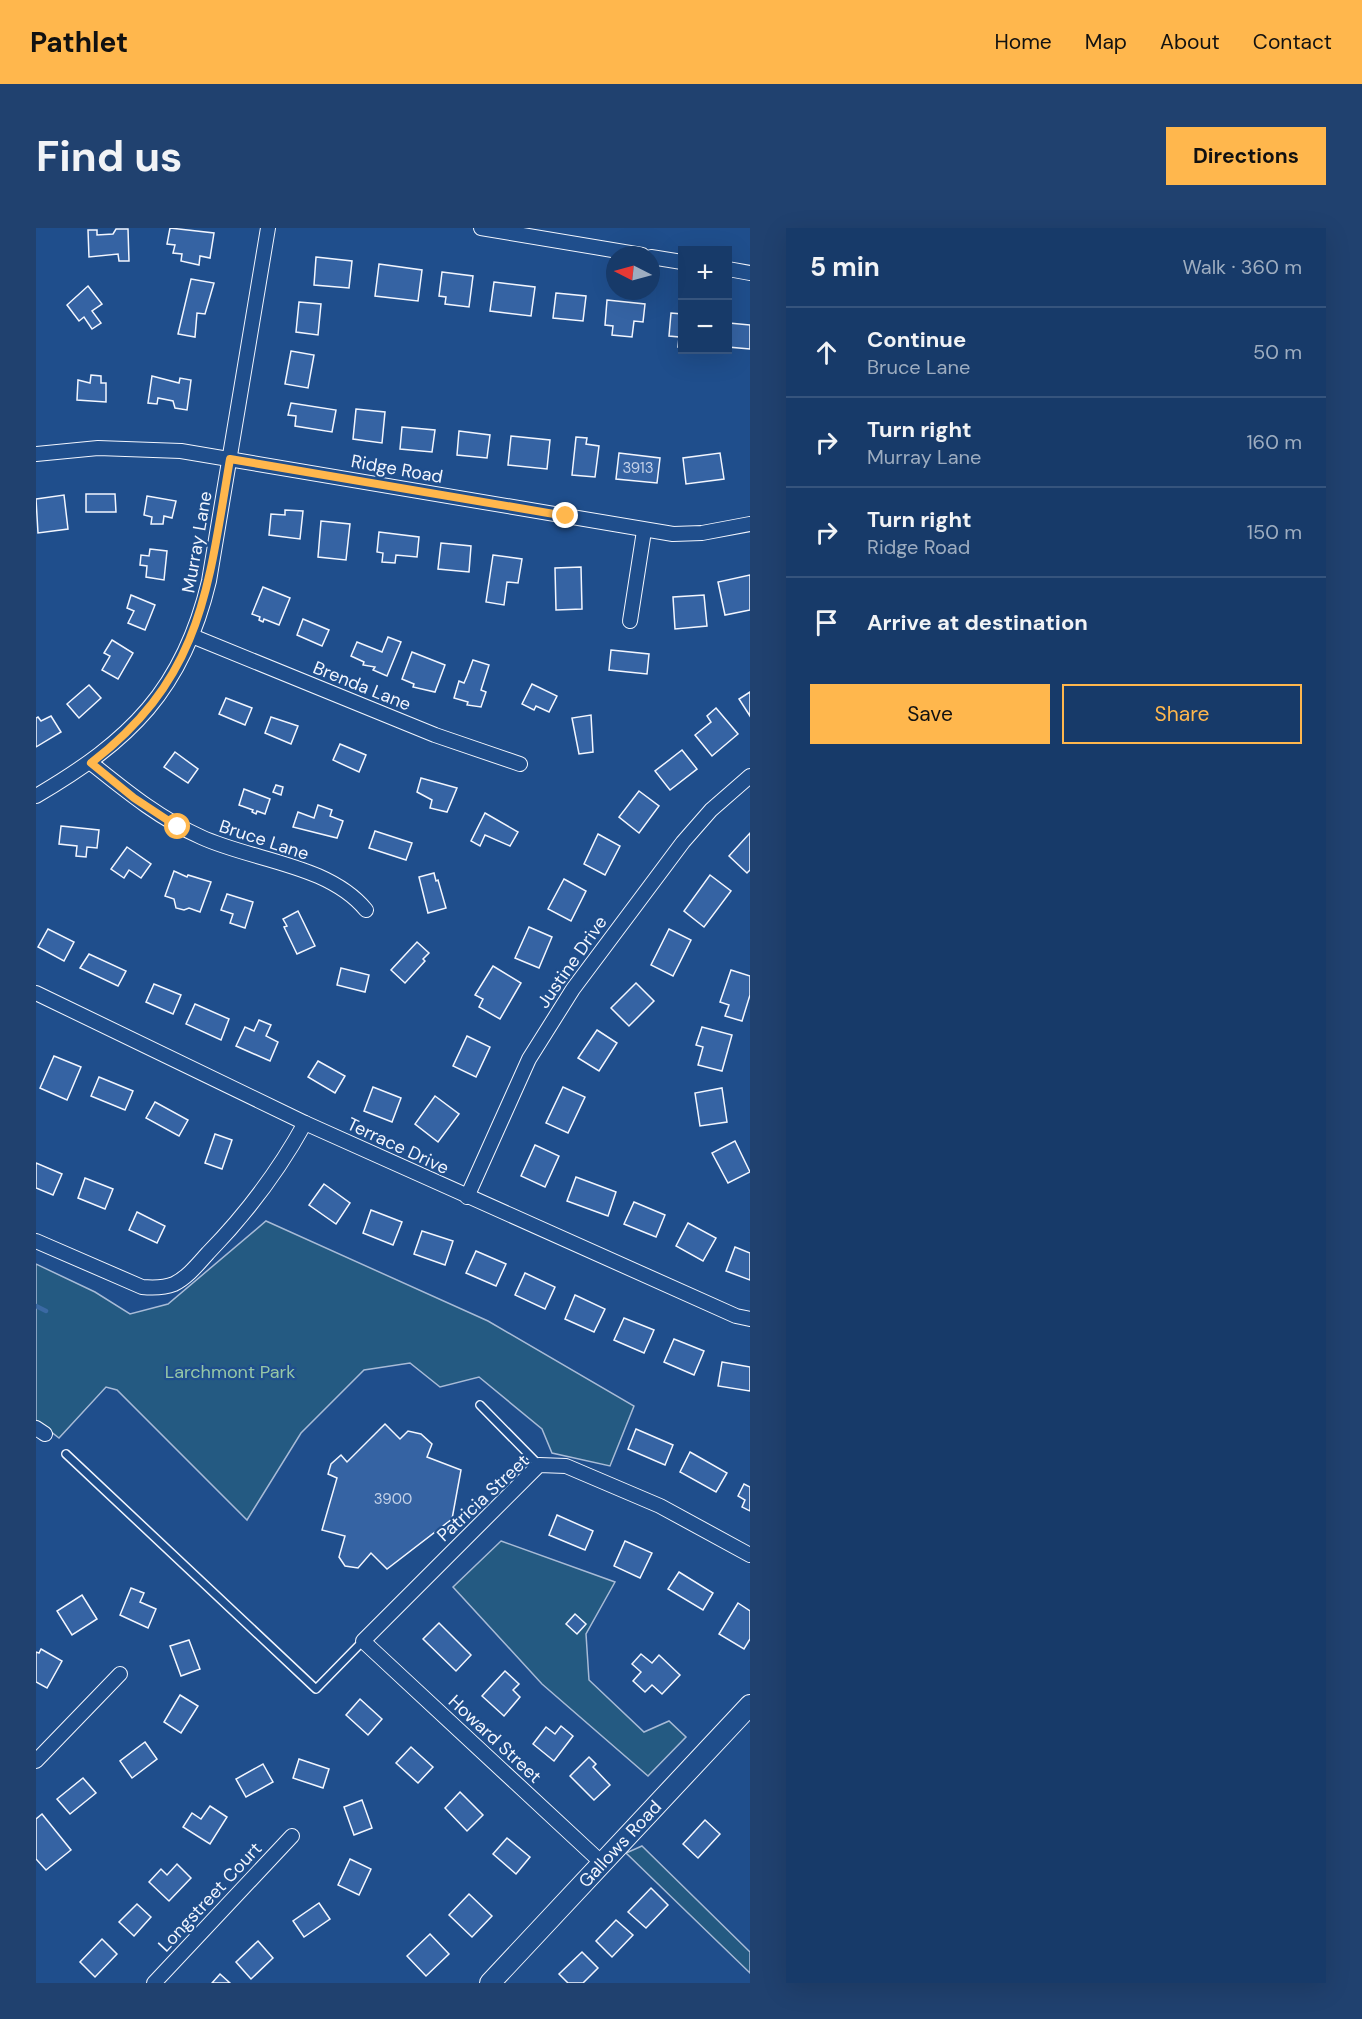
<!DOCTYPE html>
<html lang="en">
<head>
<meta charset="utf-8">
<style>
  body { margin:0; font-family:"DM Sans",sans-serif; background:#20416f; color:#f1f3f6 }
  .controls { position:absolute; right:18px; top:18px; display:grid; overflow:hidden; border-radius:0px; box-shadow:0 6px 24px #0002 }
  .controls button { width:54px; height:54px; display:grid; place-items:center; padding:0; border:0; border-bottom:2px solid #36547d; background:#173a69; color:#f1f3f6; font:30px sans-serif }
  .compass { position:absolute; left:570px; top:18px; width:54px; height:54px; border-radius:50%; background:#173a69; box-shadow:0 6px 24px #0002; rotate:276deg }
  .stop { position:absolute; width:18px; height:18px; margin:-14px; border:4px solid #ffb74d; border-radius:50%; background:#fff }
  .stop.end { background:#ffb74d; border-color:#fff; box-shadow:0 2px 6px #0008 }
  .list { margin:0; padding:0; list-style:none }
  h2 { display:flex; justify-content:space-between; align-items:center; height:78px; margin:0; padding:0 24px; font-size:26px }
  h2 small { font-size:20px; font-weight:400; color:#9eadc0 }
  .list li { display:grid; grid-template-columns:39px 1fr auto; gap:18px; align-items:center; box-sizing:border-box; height:90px; padding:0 24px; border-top:2px solid #36547d }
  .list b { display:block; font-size:22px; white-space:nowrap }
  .list p { margin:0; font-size:20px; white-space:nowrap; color:#9eadc0 }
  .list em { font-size:20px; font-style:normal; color:#9eadc0 }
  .actions { display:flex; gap:12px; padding:18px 24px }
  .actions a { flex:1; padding:14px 0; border:2px solid #ffb74d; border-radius:0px; text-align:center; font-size:21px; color:#ffb74d }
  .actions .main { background:#ffb74d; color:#111 }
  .icon { flex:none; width:33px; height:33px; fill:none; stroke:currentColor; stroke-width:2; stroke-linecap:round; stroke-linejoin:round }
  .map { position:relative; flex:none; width:714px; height:1755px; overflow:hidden; border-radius:0px }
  header { display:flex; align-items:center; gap:36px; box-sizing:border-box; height:84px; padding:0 30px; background:#ffb74d; color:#111 }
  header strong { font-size:28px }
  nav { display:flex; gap:33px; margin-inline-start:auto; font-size:21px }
  .intro { display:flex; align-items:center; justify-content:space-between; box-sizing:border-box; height:144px; padding:0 36px }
  h1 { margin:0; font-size:42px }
  .button { padding:15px 27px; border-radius:0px; background:#ffb74d; color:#111; font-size:21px; font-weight:700 }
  main { display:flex; gap:36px; padding:0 36px }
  aside { flex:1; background:#173a69; border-radius:0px; box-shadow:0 6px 24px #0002 }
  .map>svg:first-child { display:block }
</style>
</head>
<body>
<header>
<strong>Pathlet</strong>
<nav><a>Home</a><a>Map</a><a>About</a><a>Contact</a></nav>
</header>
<div class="intro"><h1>Find us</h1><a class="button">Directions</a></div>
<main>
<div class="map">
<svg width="714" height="1755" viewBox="0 0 714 1755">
  <rect width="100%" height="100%" fill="#1f4e8c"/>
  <!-- green -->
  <g fill="#245a82" stroke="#a8bbd7" stroke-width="1.5">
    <polygon points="230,993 452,1093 598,1178 574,1238 516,1225 506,1201 443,1149 404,1159 374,1135 328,1142 265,1205 211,1292 81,1162 70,1159 23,1210 0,1192 0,1036 59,1064 94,1086 132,1076"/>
    <polygon points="465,1313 579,1354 550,1406 553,1452 608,1504 633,1493 650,1509 612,1548 506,1456 417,1359"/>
    <polygon points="606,1618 714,1724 714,1745 590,1625"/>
  </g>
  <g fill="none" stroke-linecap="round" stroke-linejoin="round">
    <!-- stream -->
    <polyline stroke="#3b69a3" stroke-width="4.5" points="0,1078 10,1083"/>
  </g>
  <!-- building -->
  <g fill="#3563a3" stroke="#f2f6ff" stroke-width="1.5">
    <polygon points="134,0 178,5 174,30 164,28 163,37 145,33 146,26 137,25 139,17 131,16"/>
    <polygon points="80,1 92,1 93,33 83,33 82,26 53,29 52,2 61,2 61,7 77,6"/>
    <polygon points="280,29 316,33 313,60 278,57"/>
    <polygon points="343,36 386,42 382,73 339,68"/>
    <polygon points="406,44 437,48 433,79 409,76 410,69 403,68"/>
    <polygon points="155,51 178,55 169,86 161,85 159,109 142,106"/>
    <polygon points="458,54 499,59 495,88 454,83"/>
    <polygon points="52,58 66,76 56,83 65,95 56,101 48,89 43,93 31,77"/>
    <polygon points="520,65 550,68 547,93 517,90"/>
    <polygon points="571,72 609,76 607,94 598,93 596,109 576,107 577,98 569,97"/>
    <polygon points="263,74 285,76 282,107 260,104"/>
    <polygon points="635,85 646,86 646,119 642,119 643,109 633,108"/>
    <polygon points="693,95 714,97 714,121 692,119"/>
    <polygon points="255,123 278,127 272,160 249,156"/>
    <polygon points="55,147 65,148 65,155 70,155 70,174 41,172 42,152 54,155"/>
    <polygon points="116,148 143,155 144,150 155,152 151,182 139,180 137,173 122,170 121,176 112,175"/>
    <polygon points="255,175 300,182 296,204 259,198 260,188 252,187"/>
    <polygon points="320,181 349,184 346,215 317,211"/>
    <polygon points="366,199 399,202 396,224 364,221"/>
    <polygon points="423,203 454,207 451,230 421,227"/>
    <polygon points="475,208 514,212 511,241 472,237"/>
    <polygon points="540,209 551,210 550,216 563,218 559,249 536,247"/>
    <polygon points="583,225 624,230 621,255 580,251"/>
    <polygon points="684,225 688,251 650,256 647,230"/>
    <polygon points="50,266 79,266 80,284 50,284"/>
    <polygon points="28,267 32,301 2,305 0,271"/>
    <polygon points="111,268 140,273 136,290 128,288 127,296 115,296 116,289 108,287"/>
    <polygon points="249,282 267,283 264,311 233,307 235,286 249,287"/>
    <polygon points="285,293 314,296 310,332 282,329"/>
    <polygon points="343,304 383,309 381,329 360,327 359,335 346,334 347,325 341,324"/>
    <polygon points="405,315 435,318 433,344 402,341"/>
    <polygon points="114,321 131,323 128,352 110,349 111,338 104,337 105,327 113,328"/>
    <polygon points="457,327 486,331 482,355 471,354 468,377 450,374"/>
    <polygon points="545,339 546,381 520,382 519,340"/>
    <polygon points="714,347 714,382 689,387 682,354"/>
    <polygon points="227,359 254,370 243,397 228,391 227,394 223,392 224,389 216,386"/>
    <polygon points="95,367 119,377 109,402 92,395 98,383 91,380"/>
    <polygon points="668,367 671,398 639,401 637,369"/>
    <polygon points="267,391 293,402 286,418 261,407"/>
    <polygon points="352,409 365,414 351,448 337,442 339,439 327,437 328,434 315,428 321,414 346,424"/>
    <polygon points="76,412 97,425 82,451 66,442 74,428 68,425"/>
    <polygon points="575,422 613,426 611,446 573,442"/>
    <polygon points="376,424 409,437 399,464 377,459 378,456 366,451"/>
    <polygon points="437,432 453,437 445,462 450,464 445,479 431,477 432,474 418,470 423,453 428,455 431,448"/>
    <polygon points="496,456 521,468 513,484 500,478 498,482 486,476"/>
    <polygon points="53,457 65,470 43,490 31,476"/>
    <polygon points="714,464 714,488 703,471"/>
    <polygon points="190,470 216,480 209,497 183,486"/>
    <polygon points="680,480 702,506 676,528 659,507 675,494 671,488"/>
    <polygon points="555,487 557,524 543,526 536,490"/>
    <polygon points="15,488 25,504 0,519 0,490 2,489 5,493"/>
    <polygon points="235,489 262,498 255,516 229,505"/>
    <polygon points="304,516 330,527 323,544 297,532"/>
    <polygon points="646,522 661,541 634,562 619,543"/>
    <polygon points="139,524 162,541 152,555 128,539"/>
    <polygon points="385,550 421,560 411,584 394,580 396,572 381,564"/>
    <polygon points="240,557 247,559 245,567 237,564"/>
    <polygon points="208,561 234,571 229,586 221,583 220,586 216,584 217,582 203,577"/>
    <polygon points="603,563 623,578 603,605 583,589"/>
    <polygon points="282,577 296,582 294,588 307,593 301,610 257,599 262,584 278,590"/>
    <polygon points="449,585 482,604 474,618 449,607 444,618 435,613"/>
    <polygon points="25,598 63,602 61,620 51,619 50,629 40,628 41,618 23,616"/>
    <polygon points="339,603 376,615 370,632 333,620"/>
    <polygon points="714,605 714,642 711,645 693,628"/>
    <polygon points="562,606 584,618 569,647 548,636"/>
    <polygon points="91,619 115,636 105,650 93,642 88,650 75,641"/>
    <polygon points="138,643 151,649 152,647 175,654 164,684 153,680 148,682 140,680 138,671 129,668"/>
    <polygon points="398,645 400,653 402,652 410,680 392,685 383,649"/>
    <polygon points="674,647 695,663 668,699 648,683"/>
    <polygon points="528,651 550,663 535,693 512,681"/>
    <polygon points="191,666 217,674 209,700 194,695 197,686 185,682"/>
    <polygon points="262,683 279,718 261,726 248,699 251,698 247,691"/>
    <polygon points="493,699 516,709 503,740 479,730"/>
    <polygon points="12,701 38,714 28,733 2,719"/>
    <polygon points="633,701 655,712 637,748 615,737"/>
    <polygon points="381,714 393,725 387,731 389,733 369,755 355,742"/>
    <polygon points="53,726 90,743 82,758 44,740"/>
    <polygon points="457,738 485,755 464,791 443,779 447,771 439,767"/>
    <polygon points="305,740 333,747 329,764 301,757"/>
    <polygon points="695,742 714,748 714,767 706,793 689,788 693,777 684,774"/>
    <polygon points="600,755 618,773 593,798 575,780"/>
    <polygon points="118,756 145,767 137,786 110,774"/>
    <polygon points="159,776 193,791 185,812 150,796"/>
    <polygon points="223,792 235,797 230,808 242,814 234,833 200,818 209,799 218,803"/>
    <polygon points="666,799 696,807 686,843 662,837 667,819 660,817"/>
    <polygon points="561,802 581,815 563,843 542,830"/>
    <polygon points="431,808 454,819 440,849 417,838"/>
    <polygon points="18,828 45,839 31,872 4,860"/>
    <polygon points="282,833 309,848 299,865 272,849"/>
    <polygon points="63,849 97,863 89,882 55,868"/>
    <polygon points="337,859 365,870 356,894 328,883"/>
    <polygon points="527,859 549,869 532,905 510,895"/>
    <polygon points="686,860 691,894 664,898 659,865"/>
    <polygon points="399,868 423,886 402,914 379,896"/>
    <polygon points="119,874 152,892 143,908 110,890"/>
    <polygon points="179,906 196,912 186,941 169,935"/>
    <polygon points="699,913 714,944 692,955 676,925"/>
    <polygon points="499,917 523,928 509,959 485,948"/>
    <polygon points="0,935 26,946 17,967 0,960"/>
    <polygon points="540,949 580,964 572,988 531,973"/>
    <polygon points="49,950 77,961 69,981 42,970"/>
    <polygon points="288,956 314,975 300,996 273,977"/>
    <polygon points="598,974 629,987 620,1009 588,996"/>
    <polygon points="335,982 366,994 357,1017 327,1005"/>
    <polygon points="101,984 129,998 121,1015 93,1002"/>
    <polygon points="652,995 680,1010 667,1033 640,1018"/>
    <polygon points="386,1003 417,1013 409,1037 378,1026"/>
    <polygon points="699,1019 714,1025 714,1052 690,1043"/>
    <polygon points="440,1023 470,1036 460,1058 430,1045"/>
    <polygon points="489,1045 519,1059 509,1081 479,1067"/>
    <polygon points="539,1067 569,1081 558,1104 529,1091"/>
    <polygon points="588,1090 618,1102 608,1125 578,1112"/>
    <polygon points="638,1111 668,1123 658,1147 628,1134"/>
    <polygon points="686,1134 714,1139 714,1163 682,1158"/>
    <polygon points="349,1196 364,1211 372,1203 385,1206 396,1216 391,1229 425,1242 416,1291 351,1341 335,1325 322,1340 309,1338 303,1329 309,1308 286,1302 301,1250 292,1246 295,1236 305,1227 311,1234"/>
    <polygon points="600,1201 637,1217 629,1237 592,1221"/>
    <polygon points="654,1224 691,1245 680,1264 644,1244"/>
    <polygon points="708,1256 714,1259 714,1283 706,1279 709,1272 702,1268"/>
    <polygon points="521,1287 557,1303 549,1322 513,1307"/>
    <polygon points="589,1313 616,1325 604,1350 578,1338"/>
    <polygon points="643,1344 677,1365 667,1382 632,1361"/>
    <polygon points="95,1360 108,1365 104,1374 120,1381 112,1400 84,1387"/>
    <polygon points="46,1367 61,1391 36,1407 21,1383"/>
    <polygon points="702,1375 714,1383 714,1411 708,1421 683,1406"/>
    <polygon points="539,1386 550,1396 541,1406 530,1396"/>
    <polygon points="403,1395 435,1427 420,1443 387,1411"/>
    <polygon points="153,1412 164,1441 145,1448 134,1418"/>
    <polygon points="5,1421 26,1433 11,1460 0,1454 0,1424 3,1425"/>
    <polygon points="605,1426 616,1435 623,1427 644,1447 626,1466 616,1457 609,1464 597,1453 605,1444 596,1436"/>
    <polygon points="469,1443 483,1456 477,1462 484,1469 468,1488 446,1468"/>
    <polygon points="144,1467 162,1478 145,1505 128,1494"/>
    <polygon points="324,1471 346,1491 332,1507 310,1487"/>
    <polygon points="525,1498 537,1508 518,1533 497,1516 510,1499 519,1506"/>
    <polygon points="109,1514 121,1531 96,1550 84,1533"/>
    <polygon points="375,1519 397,1539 382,1555 360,1535"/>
    <polygon points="553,1529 560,1536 557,1539 574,1557 558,1572 534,1548"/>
    <polygon points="263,1531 293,1541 287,1560 257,1550"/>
    <polygon points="227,1536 237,1554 210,1569 200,1551"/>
    <polygon points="47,1550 60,1565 34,1586 21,1571"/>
    <polygon points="424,1564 447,1587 431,1603 409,1580"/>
    <polygon points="326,1572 336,1600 318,1607 308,1579"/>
    <polygon points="174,1578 191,1589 174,1616 147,1599 156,1585 165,1591"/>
    <polygon points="6,1586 35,1622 10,1642 0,1631 0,1591"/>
    <polygon points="669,1592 684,1606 662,1630 647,1616"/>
    <polygon points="471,1610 494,1629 480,1646 457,1626"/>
    <polygon points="314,1631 335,1641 323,1667 302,1657"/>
    <polygon points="141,1636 155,1650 133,1673 113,1654 125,1641 131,1647"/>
    <polygon points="615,1660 632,1677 610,1700 592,1684"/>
    <polygon points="433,1666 456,1688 436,1709 413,1687"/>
    <polygon points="283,1675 294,1691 268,1709 257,1693"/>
    <polygon points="101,1676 115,1689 98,1708 83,1694"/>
    <polygon points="580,1692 597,1707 576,1729 560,1713"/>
    <polygon points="394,1706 413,1726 390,1748 371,1728"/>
    <polygon points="66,1711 81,1726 59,1749 44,1734"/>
    <polygon points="222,1713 237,1730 215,1751 200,1734"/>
    <polygon points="546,1724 562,1740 547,1755 532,1755 523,1746"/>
    <polygon points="184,1746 194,1755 176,1755"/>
  </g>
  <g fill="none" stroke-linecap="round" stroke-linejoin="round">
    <!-- service casing -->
    <g stroke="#f2f6ff" stroke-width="10">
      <g id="service">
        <polyline points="444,1177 503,1237"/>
        <polyline points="30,1226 280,1461 327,1413"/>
      </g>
    </g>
    <!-- minor casing -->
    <g stroke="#f2f6ff" stroke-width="16">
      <g id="minor">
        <polyline points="445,0 606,27"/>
        <polyline points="615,29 646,34"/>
        <polyline points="692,41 714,45"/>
        <polyline points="0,226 62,220 145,223 637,306 666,305 714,296"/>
        <polyline points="594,393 608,303"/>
        <polyline points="156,408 399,507 484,536"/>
        <path d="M55,535C90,563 124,591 165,609C217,633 292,636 330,682"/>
        <path d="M0,568C94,513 147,462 173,353L232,0"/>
        <polyline points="0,765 269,895 700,1088 714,1091"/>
        <polyline points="431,969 493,831 537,761 647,614 675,582 714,548"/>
        <path d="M0,1013L106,1059C117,1060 128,1060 138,1056C152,1049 162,1036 172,1025C211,985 242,944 269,895"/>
        <polyline points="0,1200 9,1206"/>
        <polyline points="0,1533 84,1446"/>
        <polyline points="566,1635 327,1413 503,1237 530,1238 624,1278 714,1327"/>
        <polyline points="118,1755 256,1608"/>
      </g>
    </g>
    <!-- secondary casing -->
    <g stroke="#f2f6ff" stroke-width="22">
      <polyline id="secondary" points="454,1755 714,1477"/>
    </g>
    <!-- service -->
    <use href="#service" stroke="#1f4e8c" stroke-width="7"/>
    <!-- minor -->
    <use href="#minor" stroke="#1f4e8c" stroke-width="14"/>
    <!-- secondary -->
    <use href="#secondary" stroke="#1f4e8c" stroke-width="20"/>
  </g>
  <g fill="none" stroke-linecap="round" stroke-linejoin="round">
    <!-- route -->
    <path stroke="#ffb74d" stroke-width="8" d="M142,599L98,570L55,535C167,449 172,360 194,231L530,288"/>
  </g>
  <g text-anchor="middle" stroke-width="4.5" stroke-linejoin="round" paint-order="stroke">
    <!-- number labels -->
    <g font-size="15" fill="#c3d1e8">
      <text x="602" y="245">3913</text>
      <text x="357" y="1276">3900</text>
    </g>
    <!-- street labels -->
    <g font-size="18" fill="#f2f6ff" stroke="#1f4e8c">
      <text transform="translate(361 241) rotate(10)" y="6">Ridge Road</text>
      <text transform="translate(161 314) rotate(-80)" y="6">Murray Lane</text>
      <text transform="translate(326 458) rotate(22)" y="6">Brenda Lane</text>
      <text transform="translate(228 612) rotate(18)" y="6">Bruce Lane</text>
      <text transform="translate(536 734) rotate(-55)" y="6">Justine Drive</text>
      <text transform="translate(362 918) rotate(25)" y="6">Terrace Drive</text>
      <text transform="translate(447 1270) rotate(-43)" y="6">Patricia Street</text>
      <text transform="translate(459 1511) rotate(43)" y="6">Howard Street</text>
      <text transform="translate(584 1616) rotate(-47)" y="6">Gallows Road</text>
      <text transform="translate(174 1669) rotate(-47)" y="6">Longstreet Court</text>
    </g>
    <!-- park labels -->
    <g font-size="18" fill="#97c8a6" stroke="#1f4e8c">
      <text x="194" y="1150">Larchmont Park</text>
    </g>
  </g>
</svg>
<div class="controls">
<button>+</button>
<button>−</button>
</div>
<svg class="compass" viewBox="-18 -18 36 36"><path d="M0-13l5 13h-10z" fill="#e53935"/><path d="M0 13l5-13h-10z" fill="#9eadc0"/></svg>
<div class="stop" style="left:142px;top:599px"></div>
<div class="stop end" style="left:530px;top:288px"></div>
</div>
<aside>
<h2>5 min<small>Walk · 360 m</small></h2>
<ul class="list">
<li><svg class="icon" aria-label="ahead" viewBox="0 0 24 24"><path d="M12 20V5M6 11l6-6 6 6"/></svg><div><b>Continue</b><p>Bruce Lane</p></div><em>50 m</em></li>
<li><svg class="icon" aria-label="right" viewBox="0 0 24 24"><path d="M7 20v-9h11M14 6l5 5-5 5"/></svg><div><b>Turn right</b><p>Murray Lane</p></div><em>160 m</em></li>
<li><svg class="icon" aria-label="right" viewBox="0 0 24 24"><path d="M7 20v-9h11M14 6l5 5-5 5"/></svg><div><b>Turn right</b><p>Ridge Road</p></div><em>150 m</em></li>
<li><svg class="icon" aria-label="arrive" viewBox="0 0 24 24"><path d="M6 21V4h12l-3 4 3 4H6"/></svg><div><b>Arrive at destination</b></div></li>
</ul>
<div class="actions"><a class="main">Save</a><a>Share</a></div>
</aside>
</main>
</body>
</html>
